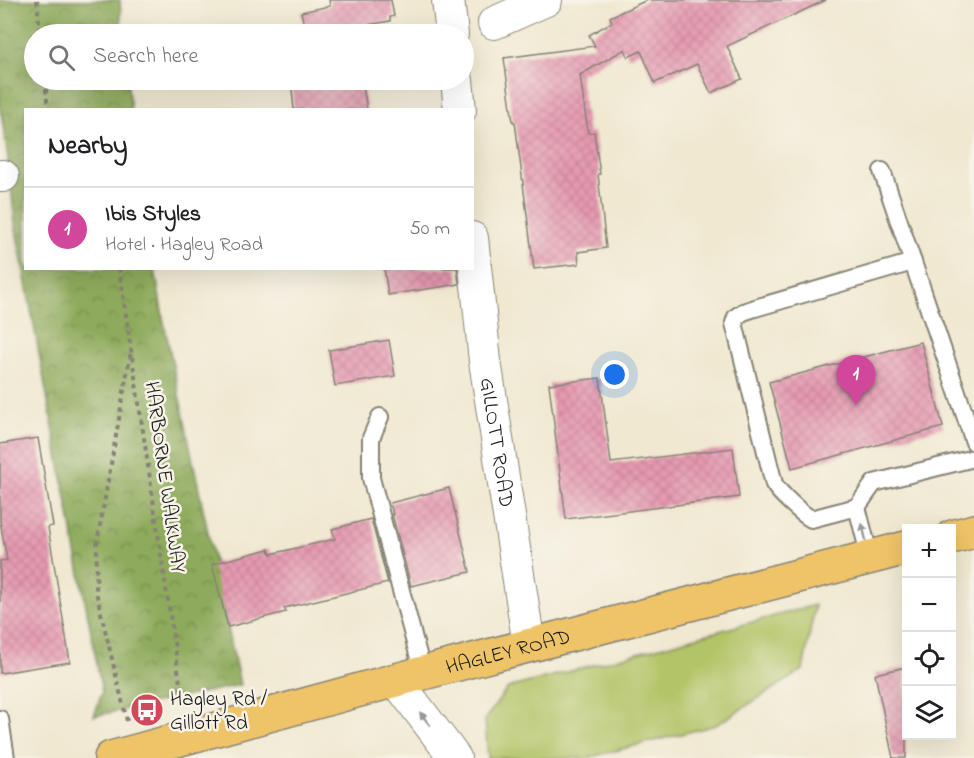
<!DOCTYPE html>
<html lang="en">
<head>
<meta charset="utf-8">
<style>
  body { margin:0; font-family:"Indie Flower",sans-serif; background:#f2f2f2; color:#202124 }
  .controls { position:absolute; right:18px; bottom:18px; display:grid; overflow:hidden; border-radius:0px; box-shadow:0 6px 24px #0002 }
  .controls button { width:54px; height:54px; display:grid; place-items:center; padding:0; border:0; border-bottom:2px solid #e0e0e0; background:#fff; color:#202124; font:30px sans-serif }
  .you { position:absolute; left:615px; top:375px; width:21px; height:21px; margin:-15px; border:4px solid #fff; border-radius:50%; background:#1a73e8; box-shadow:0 0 0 9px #1a73e833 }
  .badge { display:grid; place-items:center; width:39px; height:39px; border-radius:50%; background:#111827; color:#fff; font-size:20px; font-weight:700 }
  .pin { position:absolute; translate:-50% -50px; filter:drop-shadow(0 2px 3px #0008) }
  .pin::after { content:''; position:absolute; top:32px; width:21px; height:18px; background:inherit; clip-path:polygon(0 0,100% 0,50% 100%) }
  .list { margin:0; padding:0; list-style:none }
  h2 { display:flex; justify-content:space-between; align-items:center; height:78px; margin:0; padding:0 24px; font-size:26px }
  h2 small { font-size:20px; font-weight:400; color:#757577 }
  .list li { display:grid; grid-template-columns:39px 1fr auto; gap:18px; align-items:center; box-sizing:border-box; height:84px; padding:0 24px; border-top:2px solid #e0e0e0 }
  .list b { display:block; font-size:22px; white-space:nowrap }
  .list p { margin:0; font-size:20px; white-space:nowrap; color:#757577 }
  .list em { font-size:20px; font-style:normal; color:#757577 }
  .icon { flex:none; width:33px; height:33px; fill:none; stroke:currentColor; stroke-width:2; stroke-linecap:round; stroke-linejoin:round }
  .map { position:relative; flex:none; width:974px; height:758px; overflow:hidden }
  .search { position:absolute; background:#fff; box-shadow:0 6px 24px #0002; left:24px; top:24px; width:450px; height:66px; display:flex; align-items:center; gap:15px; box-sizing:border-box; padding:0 21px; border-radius:33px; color:#757577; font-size:22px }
  .panel { position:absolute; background:#fff; box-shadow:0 6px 24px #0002; left:24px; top:108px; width:450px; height:162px; border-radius:0px }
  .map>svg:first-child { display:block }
</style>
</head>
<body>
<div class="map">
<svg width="974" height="758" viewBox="0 0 974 758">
  <defs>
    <pattern id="forest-crowns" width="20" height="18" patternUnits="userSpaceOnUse" patternTransform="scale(1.5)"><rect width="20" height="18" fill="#8eaa5c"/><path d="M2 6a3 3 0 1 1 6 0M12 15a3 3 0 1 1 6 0" fill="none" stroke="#738a4b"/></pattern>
    <pattern id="building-cross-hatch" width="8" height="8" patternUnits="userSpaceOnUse" patternTransform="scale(1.5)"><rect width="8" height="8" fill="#e69ab2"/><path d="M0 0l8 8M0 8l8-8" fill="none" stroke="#c58498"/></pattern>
  </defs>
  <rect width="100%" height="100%" fill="#f7f3e8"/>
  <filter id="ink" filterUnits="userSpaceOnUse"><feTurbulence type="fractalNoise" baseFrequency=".0167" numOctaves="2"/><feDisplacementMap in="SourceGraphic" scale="12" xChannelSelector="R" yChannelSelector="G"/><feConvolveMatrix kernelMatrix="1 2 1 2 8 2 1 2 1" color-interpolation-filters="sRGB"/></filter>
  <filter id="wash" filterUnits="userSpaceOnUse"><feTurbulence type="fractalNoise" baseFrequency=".008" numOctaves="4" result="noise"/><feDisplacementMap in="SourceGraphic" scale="24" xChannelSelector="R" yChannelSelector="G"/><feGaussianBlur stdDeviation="1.35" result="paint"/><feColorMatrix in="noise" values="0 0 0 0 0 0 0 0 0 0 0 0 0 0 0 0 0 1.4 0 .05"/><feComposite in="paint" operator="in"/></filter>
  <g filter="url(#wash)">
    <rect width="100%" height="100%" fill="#f0e8d0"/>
    <!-- grass -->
    <polygon fill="#b3c467" stroke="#687042" stroke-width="1.5" points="815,605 803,670 716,725 587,758 488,758 485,719 508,688"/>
    <!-- forest -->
    <polygon fill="url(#forest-crowns)" stroke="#55633c" stroke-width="1.5" points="0,0 120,0 122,34 34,34 34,80 127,80 131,109 26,110 26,268 155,269 163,318 240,685 94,716 102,692 15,224 8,158 0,107"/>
    <g id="blocks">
      <!-- building -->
      <g fill="url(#building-cross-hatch)">
        <polygon points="329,0 391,0 394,16 390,17 390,21 335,31 334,29 306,34 301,12 330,6"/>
        <polygon points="647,0 826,0 727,46 742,79 711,93 697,64 655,83 641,51 628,57 625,49 580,75 588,133 594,132 600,174 598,174 606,248 578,252 579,264 534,269 515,122 513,122 504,58 595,46 589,35 612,22 610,17"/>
        <polygon points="291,80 362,80 367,110 294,110"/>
        <polygon points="384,268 457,268 459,284 388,295"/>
        <polygon points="389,340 395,376 335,386 329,350"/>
        <polygon points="921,342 943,427 792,468 769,382"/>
        <polygon points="600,378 611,463 733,448 739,497 566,519 549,384"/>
        <polygon points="38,438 53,526 48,527 70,662 0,673 0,561 7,560 0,521 0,444"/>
        <polygon points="449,488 470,572 411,586 392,514 393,514 390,503"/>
        <polygon points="371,519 388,583 284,608 286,612 228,627 212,564 269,549 271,554 335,539 332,529"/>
        <polygon points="906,667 906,758 893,758 875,674"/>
      </g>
    </g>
  </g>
  <g filter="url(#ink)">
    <use href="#blocks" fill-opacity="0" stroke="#868276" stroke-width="1.5"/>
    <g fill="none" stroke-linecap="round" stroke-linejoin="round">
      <!-- lane casing -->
      <g stroke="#868276" stroke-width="20">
        <g id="lane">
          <polyline points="882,171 974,442"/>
          <path d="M913,262L755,308L743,312L736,317L734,323L774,484C780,494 801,513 811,519L857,507L874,483L974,458"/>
          <polyline points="380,417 371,438 371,478 423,673"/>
          <polyline points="857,507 870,558"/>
          <polyline points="0,719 6,758"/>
        </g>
      </g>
      <!-- street casing -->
      <g stroke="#868276" stroke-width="34">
        <g id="street">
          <polyline points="448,0 452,34"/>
          <polyline points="494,23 546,0"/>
          <polyline points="457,80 460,110"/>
          <polyline points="0,176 3,176"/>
          <path id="s1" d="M472,238L485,361L529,645"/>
          <polyline points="396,680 455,758"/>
        </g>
      </g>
      <!-- highway casing -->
      <g stroke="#868276" stroke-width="36">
        <g id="highway">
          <polyline points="952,537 974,531"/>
          <path id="s2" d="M111,758L396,680L906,548"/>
        </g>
      </g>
      <!-- path -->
      <g stroke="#868276" stroke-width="4" stroke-dasharray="4.5 4.5" stroke-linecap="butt">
        <polyline points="37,0 40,34"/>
        <polyline points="45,80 48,110"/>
        <polyline points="119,268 181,690"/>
        <polyline points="127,721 96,592 97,543 131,351"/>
      </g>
      <!-- lane -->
      <use href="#lane" stroke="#fff" stroke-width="16"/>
      <!-- street -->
      <use href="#street" stroke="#fff" stroke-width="32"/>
      <!-- highway -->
      <use href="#highway" stroke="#efc469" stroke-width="33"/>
    </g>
    <!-- one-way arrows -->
    <defs><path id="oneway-solid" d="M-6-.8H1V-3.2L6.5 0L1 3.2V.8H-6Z" transform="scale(1.5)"/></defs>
    <g fill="#999">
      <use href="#oneway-solid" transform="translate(864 532) rotate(-103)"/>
      <use href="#oneway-solid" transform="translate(425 719) rotate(-128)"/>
    </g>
  </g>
  <!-- icons -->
  <defs>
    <g id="bus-disc" transform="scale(1.725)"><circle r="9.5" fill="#d1495b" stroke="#f7f3e8"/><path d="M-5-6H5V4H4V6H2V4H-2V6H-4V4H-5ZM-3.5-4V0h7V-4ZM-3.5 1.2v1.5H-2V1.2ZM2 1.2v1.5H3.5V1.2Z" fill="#fff"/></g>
  </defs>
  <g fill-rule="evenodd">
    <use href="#bus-disc" x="147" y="710"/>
  </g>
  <g text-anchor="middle" stroke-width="5" stroke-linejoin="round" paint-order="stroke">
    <!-- street labels -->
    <g font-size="21" fill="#1c1c1c" stroke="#f7f3e8">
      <text dy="7" stroke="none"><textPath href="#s1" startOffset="206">GILLOTT ROAD</textPath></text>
      <text transform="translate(166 477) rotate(82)" y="7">HARBORNE WALKWAY</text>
      <text dy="7" stroke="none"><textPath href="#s2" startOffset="411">HAGLEY ROAD</textPath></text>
    </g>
    <!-- poi labels -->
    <g font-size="21" fill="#1c1c1c" stroke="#f7f3e8" text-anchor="start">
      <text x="170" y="705">Hagley Rd /<tspan x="170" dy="24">Gillott Rd</tspan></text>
    </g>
  </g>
</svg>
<div class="controls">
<button>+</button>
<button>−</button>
<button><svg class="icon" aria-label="locate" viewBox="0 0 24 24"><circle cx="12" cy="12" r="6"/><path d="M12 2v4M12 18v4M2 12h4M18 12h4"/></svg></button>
<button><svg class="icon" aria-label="layers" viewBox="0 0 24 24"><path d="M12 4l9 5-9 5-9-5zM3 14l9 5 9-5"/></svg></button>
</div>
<div class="you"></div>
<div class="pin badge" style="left:856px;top:405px;background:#d1479c">1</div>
<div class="search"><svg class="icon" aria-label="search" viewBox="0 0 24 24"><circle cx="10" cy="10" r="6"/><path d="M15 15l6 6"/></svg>Search here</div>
<section class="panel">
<h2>Nearby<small></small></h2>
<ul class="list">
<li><span class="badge" style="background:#d1479c">1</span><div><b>Ibis Styles</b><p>Hotel · Hagley Road</p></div><em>50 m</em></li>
</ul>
</section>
</div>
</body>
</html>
